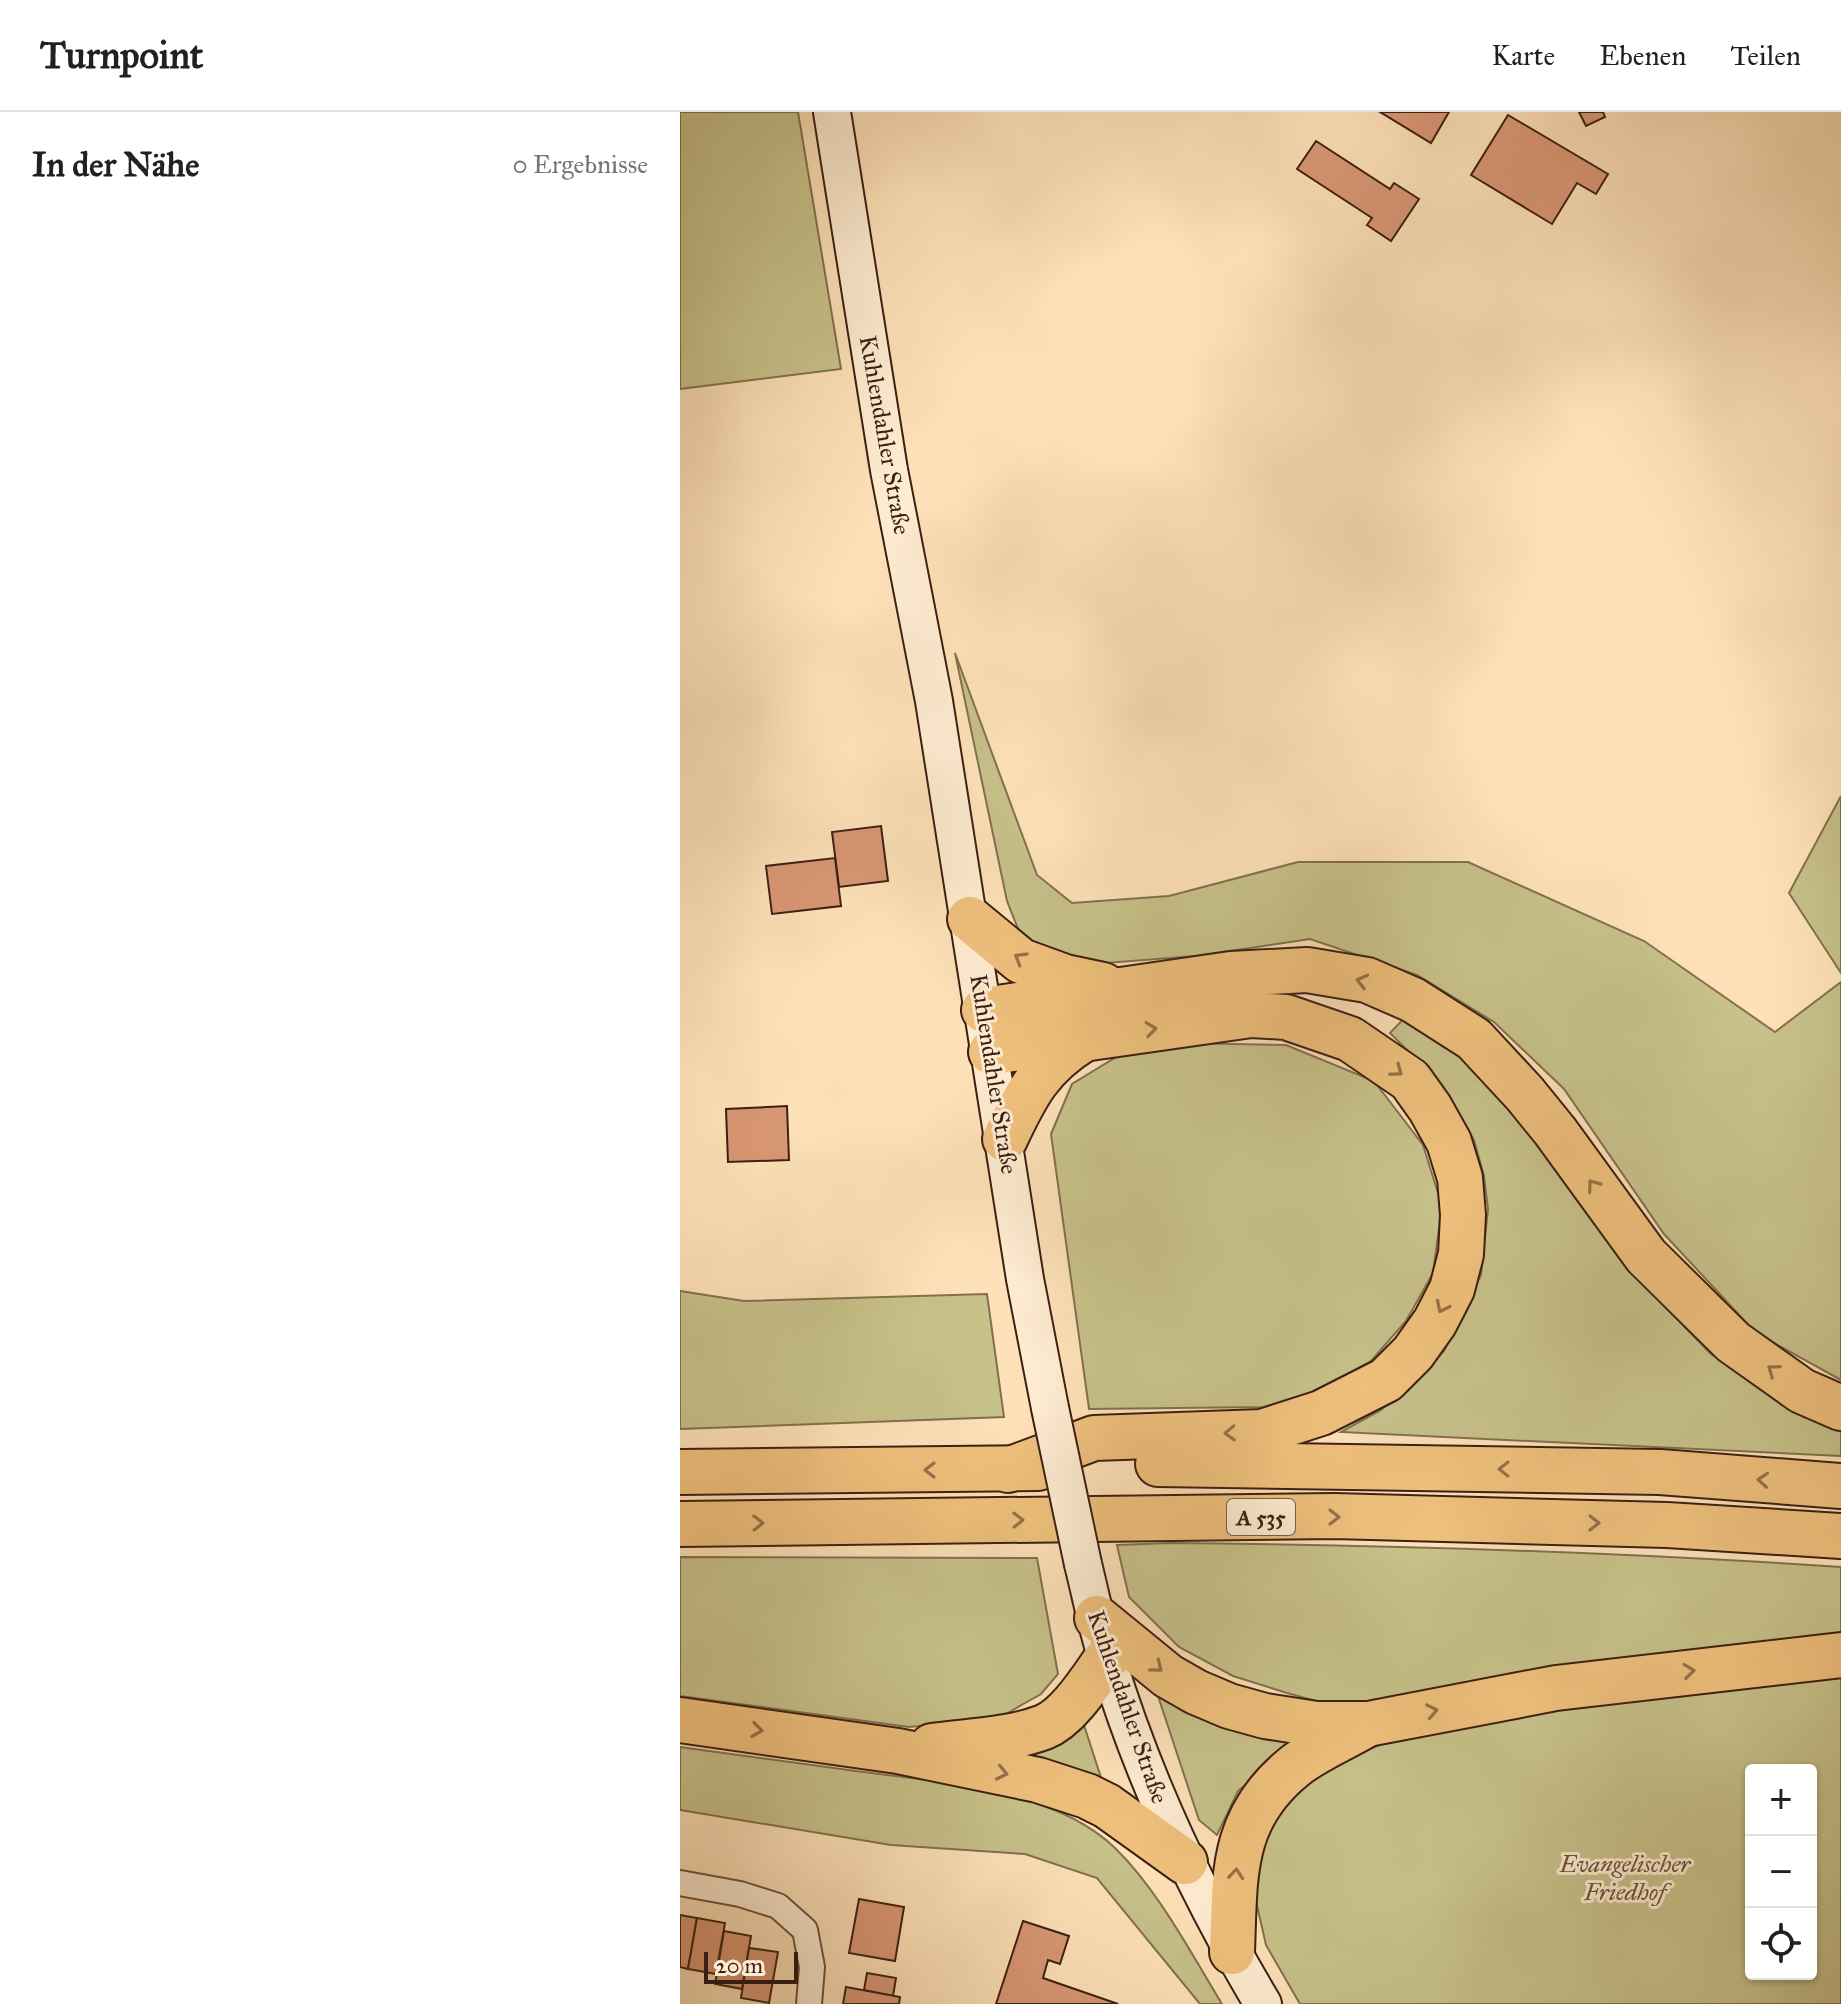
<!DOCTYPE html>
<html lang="de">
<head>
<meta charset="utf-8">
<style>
  body { margin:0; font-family:"IM FELL Great Primer",serif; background:#f6f6f6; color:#202124 }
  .controls { position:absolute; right:24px; bottom:24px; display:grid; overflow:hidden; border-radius:8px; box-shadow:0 2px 6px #0004 }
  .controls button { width:72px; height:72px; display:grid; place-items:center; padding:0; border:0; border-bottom:2px solid #e0e0e0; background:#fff; color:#202124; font:40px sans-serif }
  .scale { position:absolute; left:24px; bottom:20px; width:94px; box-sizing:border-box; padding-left:8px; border:4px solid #3c1f13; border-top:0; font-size:22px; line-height:28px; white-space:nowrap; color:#3c1f13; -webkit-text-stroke:6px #feecd1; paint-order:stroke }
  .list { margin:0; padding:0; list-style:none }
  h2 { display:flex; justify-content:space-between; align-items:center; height:104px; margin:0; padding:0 32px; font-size:34px }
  h2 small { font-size:26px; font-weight:400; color:#757577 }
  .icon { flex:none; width:44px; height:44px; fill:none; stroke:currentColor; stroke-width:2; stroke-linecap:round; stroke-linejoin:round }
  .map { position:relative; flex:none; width:1161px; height:1892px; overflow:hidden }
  header { display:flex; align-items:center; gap:48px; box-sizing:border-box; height:112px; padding:0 40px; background:#fff; border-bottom:2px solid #e0e0e0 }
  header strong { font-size:38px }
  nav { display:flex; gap:44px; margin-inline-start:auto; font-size:28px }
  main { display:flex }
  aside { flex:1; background:#fff }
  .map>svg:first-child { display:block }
</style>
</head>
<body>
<header>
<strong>Turnpoint</strong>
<nav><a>Karte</a><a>Ebenen</a><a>Teilen</a></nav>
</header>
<main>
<aside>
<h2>In der Nähe<small>0 Ergebnisse</small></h2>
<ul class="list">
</ul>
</aside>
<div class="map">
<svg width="1161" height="1892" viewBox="0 0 1161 1892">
  <rect width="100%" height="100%" fill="#fee1b8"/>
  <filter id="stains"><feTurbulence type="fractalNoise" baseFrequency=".0025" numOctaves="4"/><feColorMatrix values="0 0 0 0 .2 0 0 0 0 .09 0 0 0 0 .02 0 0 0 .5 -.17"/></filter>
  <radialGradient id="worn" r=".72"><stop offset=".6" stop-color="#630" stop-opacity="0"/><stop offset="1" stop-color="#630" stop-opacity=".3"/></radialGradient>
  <!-- green -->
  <g fill="#c7c18a" stroke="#82704e" stroke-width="2" fill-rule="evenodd">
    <polygon points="0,0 118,0 161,257 0,277"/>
    <polygon points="275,541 357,763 392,791 489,784 618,750 788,750 964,829 1095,920 1161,870 1161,1268 1076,1221 984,1122 884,977 814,910 737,863 630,827 516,844 387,854 344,832 327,789"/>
    <polygon points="1161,684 1161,861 1109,781"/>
    <polygon points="730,900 789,947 865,1037 894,1084 953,1162 1031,1242 1112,1295 1161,1317 1161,1344 661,1320 701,1298 740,1266 764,1239 801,1163 808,1097 804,1064 794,1028 762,973 710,921"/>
    <polygon points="503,931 606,933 694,969 743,1033 762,1094 753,1161 726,1209 691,1249 641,1277 584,1295 409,1297 371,1022 392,972 438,944"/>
    <polygon points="0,1179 64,1189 307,1182 324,1305 0,1317"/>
    <path d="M489,1431C713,1433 937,1440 1161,1455V1528L701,1590L647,1592L607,1581L553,1564L499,1535L449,1485L437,1433Z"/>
    <polygon points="0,1445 357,1446 378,1562 361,1582 317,1607 229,1615 0,1584"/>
    <path d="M1161,1564V1892H620L586,1833L575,1785L576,1760L594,1701L646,1655L704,1631L877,1598ZM1071,1658H1131V1862H1071Z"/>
    <polygon points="475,1575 618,1628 558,1679 537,1723 519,1708"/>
    <polygon points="403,1610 424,1675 345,1641"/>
    <path d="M0,1635C59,1643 117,1651 176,1659C257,1670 373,1676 435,1736C478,1778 511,1841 542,1892H520L417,1766L345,1742L211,1733L0,1698Z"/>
  </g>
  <!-- building -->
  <g fill="#d99775" stroke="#3c1f13" stroke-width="2">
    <polygon points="700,0 769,0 751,31"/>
    <polygon points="899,0 923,0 925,5 906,14"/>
    <polygon points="828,3 928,62 916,82 897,71 872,112 791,63"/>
    <polygon points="636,29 710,77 714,71 739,87 711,129 687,113 692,106 617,57"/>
    <polygon points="201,714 208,769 159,775 152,720"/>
    <polygon points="155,746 161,794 92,802 86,754"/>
    <polygon points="107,994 109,1048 48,1050 46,997"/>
    <polygon points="179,1787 224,1795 215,1849 169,1841"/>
    <polygon points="0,1803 17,1806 8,1857 0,1855"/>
    <polygon points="17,1806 45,1811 36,1862 8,1857"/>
    <polygon points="343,1809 389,1824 380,1852 368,1848 363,1866 438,1892 316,1892"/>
    <polygon points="44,1819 71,1824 62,1877 35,1872"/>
    <polygon points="69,1836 98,1840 89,1891 61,1886"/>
    <polygon points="187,1861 216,1866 213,1884 184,1878"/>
    <polygon points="166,1875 220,1885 219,1892 163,1892"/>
  </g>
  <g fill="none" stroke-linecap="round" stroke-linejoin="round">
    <!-- street casing -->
    <g stroke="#6c503c" stroke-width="28">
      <polyline id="street" points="0,1771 60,1782 98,1794 125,1818 132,1855 129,1892"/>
    </g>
    <!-- secondary casing -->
    <g stroke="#3c1f13" stroke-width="40">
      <g id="secondary">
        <polyline points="152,0 209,358 254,589 345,1167 370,1296"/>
        <path d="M403,1452C411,1484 417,1516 427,1547C464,1669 518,1783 583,1892"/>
      </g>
    </g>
    <!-- highway casing -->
    <g stroke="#3c1f13" stroke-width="48">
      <g id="highway">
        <polyline points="290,807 341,849 385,865 423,873"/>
        <polyline points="304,898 551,862 627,858 687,868 733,888 794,927 845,982 875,1019 966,1144 1053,1230 1122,1279 1161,1296"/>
        <polyline points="311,940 571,903 606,905 670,927 730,968 750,996 769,1030 780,1066 783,1103 781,1142 772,1177 755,1210 733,1241 706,1268 641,1301 582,1320 414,1326 328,1358"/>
        <path d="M325,1027C346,982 360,954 404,927"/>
        <polyline points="478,1352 980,1360 1161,1374"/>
        <polyline points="0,1360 358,1356"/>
        <polyline points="0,1412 654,1404 987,1413 1161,1424"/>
        <polyline points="417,1506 488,1564 516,1580 549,1594 585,1604 636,1612 688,1612 876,1576 1161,1543"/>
        <polyline points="0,1608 218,1639 358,1668 407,1684 427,1694 505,1750"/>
        <path d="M252,1634C288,1629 330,1628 364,1615C389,1605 412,1567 427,1546"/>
        <path d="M552,1840C555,1764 550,1706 615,1654C635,1638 662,1627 684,1614"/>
      </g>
    </g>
    <!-- street -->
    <use href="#street" stroke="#feecd1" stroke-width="24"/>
    <!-- secondary -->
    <use href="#secondary" stroke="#feecd1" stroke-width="36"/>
    <!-- highway -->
    <use href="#highway" stroke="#efc07c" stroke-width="44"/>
    <!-- secondary-bridge casing -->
    <g stroke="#3c1f13" stroke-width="40" stroke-linecap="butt">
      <polyline id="secondary-bridge" points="370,1296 403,1452"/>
    </g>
    <!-- secondary-bridge -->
    <use href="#secondary-bridge" stroke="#feecd1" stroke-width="36"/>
  </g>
  <!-- one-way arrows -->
  <defs><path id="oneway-chevron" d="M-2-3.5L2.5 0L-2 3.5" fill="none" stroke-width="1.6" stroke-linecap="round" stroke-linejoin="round" transform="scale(2)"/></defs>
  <g stroke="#967048">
    <use href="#oneway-chevron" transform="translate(340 846) rotate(-149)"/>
    <use href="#oneway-chevron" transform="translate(682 869) rotate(-166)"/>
    <use href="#oneway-chevron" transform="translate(471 917) rotate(-8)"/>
    <use href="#oneway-chevron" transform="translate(717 959) rotate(37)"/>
    <use href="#oneway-chevron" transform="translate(913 1073) rotate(-126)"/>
    <use href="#oneway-chevron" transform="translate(762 1195) rotate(116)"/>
    <use href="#oneway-chevron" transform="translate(1093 1258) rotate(-145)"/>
    <use href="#oneway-chevron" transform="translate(550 1321) rotate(178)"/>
    <use href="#oneway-chevron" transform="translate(824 1357) rotate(-179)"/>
    <use href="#oneway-chevron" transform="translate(250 1358) rotate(180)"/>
    <use href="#oneway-chevron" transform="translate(1083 1368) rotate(-176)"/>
    <use href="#oneway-chevron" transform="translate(654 1405)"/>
    <use href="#oneway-chevron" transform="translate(338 1408) rotate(-1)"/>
    <use href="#oneway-chevron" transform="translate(78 1411) rotate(-1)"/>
    <use href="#oneway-chevron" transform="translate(914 1411) rotate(1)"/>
    <use href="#oneway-chevron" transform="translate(477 1555) rotate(39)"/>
    <use href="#oneway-chevron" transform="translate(1009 1559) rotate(-7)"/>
    <use href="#oneway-chevron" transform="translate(752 1599) rotate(-11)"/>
    <use href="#oneway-chevron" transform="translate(77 1618) rotate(8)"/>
    <use href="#oneway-chevron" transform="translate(322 1661) rotate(12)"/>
    <use href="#oneway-chevron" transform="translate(556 1762) rotate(-85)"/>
  </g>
  <g text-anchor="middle" stroke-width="6" stroke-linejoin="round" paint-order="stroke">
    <!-- shield labels -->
    <rect fill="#feecd1" stroke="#765c4c" stroke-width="2" x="547" y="1387" width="68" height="36" rx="6"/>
    <g font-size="22" font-weight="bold" fill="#3c1f13">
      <text x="581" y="1413">A 535</text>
    </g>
    <!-- street labels -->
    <g font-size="24" fill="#3c1f13" stroke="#feecd1">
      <text transform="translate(205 323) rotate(80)" y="8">Kuhlendahler Straße</text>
      <text transform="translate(314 962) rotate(81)" y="8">Kuhlendahler Straße</text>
      <text transform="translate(448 1595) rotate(71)" y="8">Kuhlendahler Straße</text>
    </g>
    <!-- park labels -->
    <g font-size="24" font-style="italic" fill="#665037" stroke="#feecd1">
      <text x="945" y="1760">Evangelischer<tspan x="945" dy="28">Friedhof</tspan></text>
    </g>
  </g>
  <rect width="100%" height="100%" filter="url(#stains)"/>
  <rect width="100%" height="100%" fill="url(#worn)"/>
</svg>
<div class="controls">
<button>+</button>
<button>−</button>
<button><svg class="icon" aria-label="locate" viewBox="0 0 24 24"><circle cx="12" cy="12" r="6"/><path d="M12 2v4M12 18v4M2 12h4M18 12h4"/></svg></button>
</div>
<div class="scale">20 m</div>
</div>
</main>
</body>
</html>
